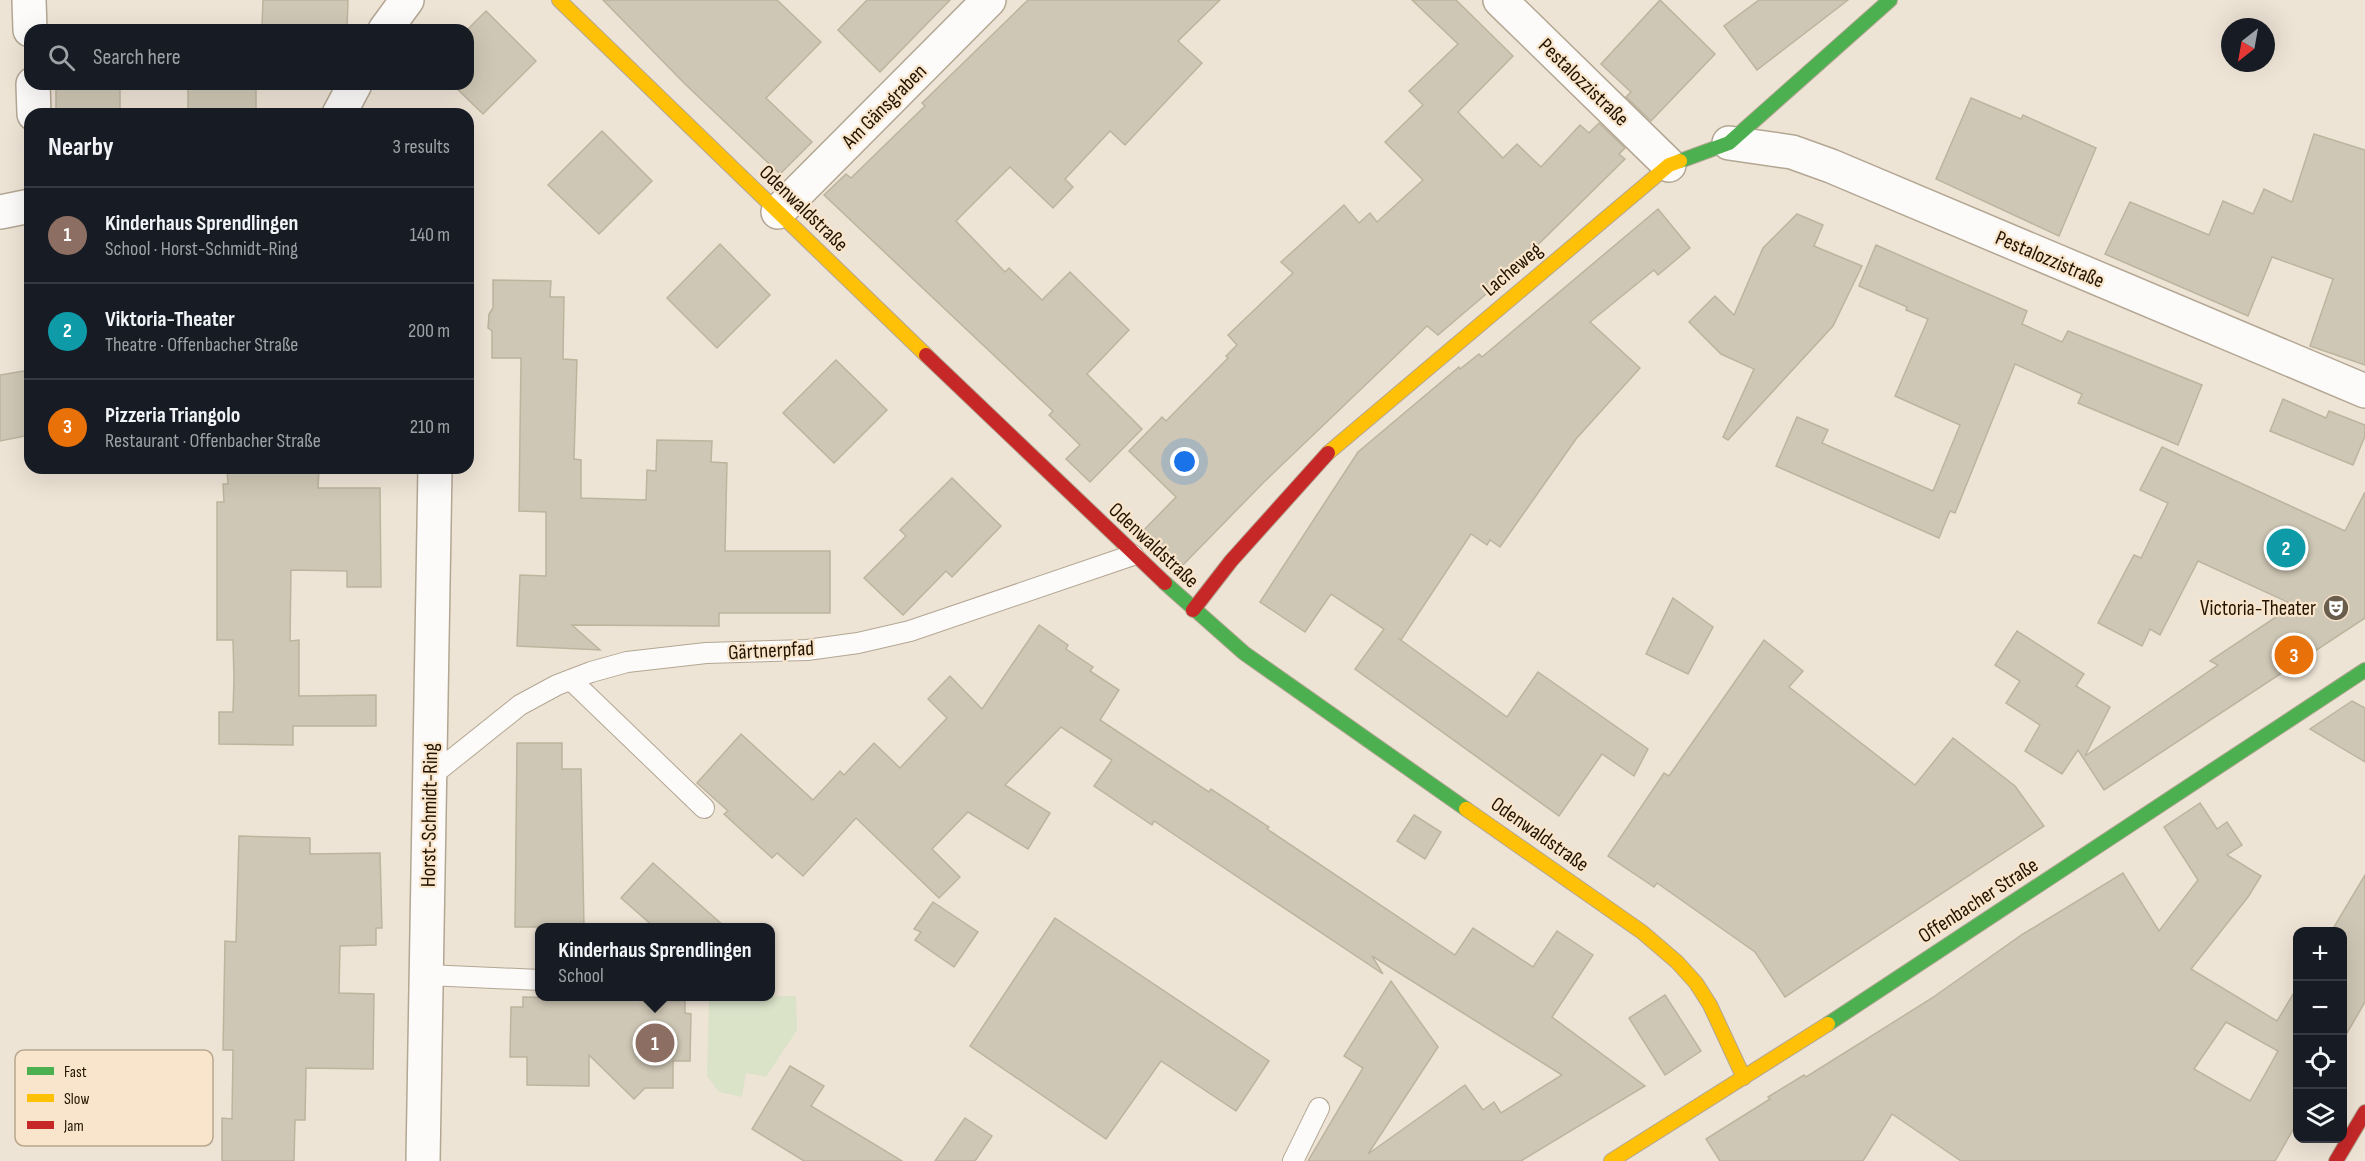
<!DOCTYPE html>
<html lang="en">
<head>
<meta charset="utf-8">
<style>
  body { margin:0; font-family:"Sofia Sans Condensed",sans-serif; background:#242831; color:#f1f3f6 }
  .controls { position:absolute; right:18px; bottom:18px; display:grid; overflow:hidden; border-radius:12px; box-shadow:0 6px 24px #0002 }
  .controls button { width:54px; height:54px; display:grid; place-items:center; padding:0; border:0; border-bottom:2px solid #363941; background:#171b24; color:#f1f3f6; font:30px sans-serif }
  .compass { position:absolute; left:2221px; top:18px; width:54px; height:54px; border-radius:50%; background:#171b24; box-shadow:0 6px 24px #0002; rotate:211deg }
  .you { position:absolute; left:1185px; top:462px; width:21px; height:21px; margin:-15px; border:4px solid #fff; border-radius:50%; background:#1a73e8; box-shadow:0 0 0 9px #1a73e833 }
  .badge { display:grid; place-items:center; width:39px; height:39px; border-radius:50%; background:#b4b0aa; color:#fff; font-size:20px; font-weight:700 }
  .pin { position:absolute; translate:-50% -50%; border:3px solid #fff; box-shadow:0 2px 6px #0006 }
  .popup { position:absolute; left:535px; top:923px; width:240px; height:78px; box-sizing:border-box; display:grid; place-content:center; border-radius:12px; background:#171b24; filter:drop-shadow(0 2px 4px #0005); font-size:20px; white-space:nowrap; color:#9ea1a6 }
  .popup b { font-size:22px; color:#f1f3f6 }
  .popup::after { content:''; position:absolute; left:50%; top:100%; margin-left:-12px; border:12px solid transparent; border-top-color:#171b24 }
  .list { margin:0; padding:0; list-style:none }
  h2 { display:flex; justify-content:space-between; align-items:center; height:78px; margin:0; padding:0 24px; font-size:26px }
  h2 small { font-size:20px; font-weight:400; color:#9ea1a6 }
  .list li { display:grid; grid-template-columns:39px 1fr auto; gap:18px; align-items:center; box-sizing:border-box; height:96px; padding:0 24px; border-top:2px solid #363941 }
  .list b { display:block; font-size:22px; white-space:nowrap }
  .list p { margin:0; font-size:20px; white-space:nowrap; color:#9ea1a6 }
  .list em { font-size:20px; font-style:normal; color:#9ea1a6 }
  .icon { flex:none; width:33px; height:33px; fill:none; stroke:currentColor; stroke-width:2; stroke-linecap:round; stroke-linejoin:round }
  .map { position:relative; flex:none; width:2365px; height:1161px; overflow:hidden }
  .search { position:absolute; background:#171b24; box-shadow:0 6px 24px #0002; left:24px; top:24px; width:450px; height:66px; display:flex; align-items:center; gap:15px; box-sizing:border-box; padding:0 21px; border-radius:18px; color:#9ea1a6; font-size:22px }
  .panel { position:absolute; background:#171b24; box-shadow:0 6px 24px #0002; left:24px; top:108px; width:450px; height:366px; border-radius:18px }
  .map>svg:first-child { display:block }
</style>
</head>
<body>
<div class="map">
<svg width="2365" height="1161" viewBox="0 0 2365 1161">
  <rect width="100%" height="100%" fill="#eee4d6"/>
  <!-- green -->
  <polygon fill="#dae2c8" points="796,996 797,1030 766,1077 746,1073 742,1097 719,1092 707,1076 709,997"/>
  <!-- building -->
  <g fill="#cfc7b5" stroke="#bdb49e" stroke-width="1.5" fill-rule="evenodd">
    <polygon points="263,0 348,0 347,29 262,27"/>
    <polygon points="603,0 777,0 821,42 766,98 812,142 780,174 685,84"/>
    <polygon points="867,0 950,0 880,72 838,30"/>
    <polygon points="1028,0 1220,0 1178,41 1202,63 1125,145 1110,131 1065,179 1073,187 1053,208 1010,167 956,221 1005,272 1009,268 1042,300 1070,272 1129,330 1087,374 1142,429 1090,482 1066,459 1080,445 1049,415 1053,411 824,195 846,174 851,178 925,106 922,103"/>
    <polygon points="1412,0 1456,0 1513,56 1458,112 1503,158 1517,144 1541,167 1580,125 1589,133 1599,123 1625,148 1619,154 1625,159 1499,283 1438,335 1427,326 1264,482 1180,568 1143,531 1176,497 1129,451 1162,417 1166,421 1228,358 1226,356 1237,345 1228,335 1293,273 1281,262 1344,205 1359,223 1370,213 1377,222 1423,180 1385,142 1423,105 1409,91 1458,44"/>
    <polygon points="1660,0 1715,54 1651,121 1626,97 1631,92 1601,64"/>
    <polygon points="1759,0 1848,0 1757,70 1724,26"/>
    <polygon points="486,11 536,61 483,114 452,84 468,84 467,30"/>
    <rect x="56" y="84" width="64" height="30"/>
    <rect x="188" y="84" width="68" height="30"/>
    <polygon points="1971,98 2021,119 2023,115 2096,148 2059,236 1936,179"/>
    <polygon points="602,131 652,181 599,234 548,185"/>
    <polygon points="2314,134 2365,150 2365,365 2310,346 2333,279 2272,257 2248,316 2105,254 2130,202 2209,235 2223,201 2253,214 2264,189 2292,202"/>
    <polygon points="1658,209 1690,248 1658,275 1654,270 1590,322 1640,368 1576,439 1500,547 1490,540 1487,545 1471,534 1401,640 1398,638 1507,717 1538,672 1648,749 1634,776 1602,754 1559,816 1355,669 1384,629 1331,594 1305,632 1260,602 1358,452 1459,367 1460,369 1479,354 1482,357"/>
    <polygon points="1797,214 1823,225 1814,246 1862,266 1833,326 1728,440 1723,437 1754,369 1721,354 1689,322 1715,296 1734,315 1763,248"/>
    <polygon points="720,244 770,295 717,348 667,298"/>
    <polygon points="1876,245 2027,311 2022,324 2062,342 2068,331 2202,385 2178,445 2078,403 2082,394 2015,364 1955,513 1950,511 1939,538 1776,466 1797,417 1828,430 1822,443 1933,491 1960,425 1895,396 1928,319 1906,310 1907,307 1859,286"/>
    <polygon points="493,280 551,281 550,297 564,297 563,359 577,360 574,459 581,460 581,498 646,500 647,470 656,471 657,440 712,441 711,462 727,463 725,551 830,551 830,613 719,613 719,626 572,625 600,650 517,646 520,575 546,576 546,512 519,511 521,358 492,358 492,331 488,328 489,314 493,308"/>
    <polygon points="836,360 887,410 834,463 783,413"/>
    <polygon points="30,370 30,435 0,441 0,375"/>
    <polygon points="2283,399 2326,418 2329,411 2365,425 2365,436 2353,465 2270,431"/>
    <polygon points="2162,447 2345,531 2365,492 2365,618 2104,790 2078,750 2062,774 2025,751 2040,725 2006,703 2020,681 1995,665 2017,631 2084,674 2076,686 2110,707 2085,756 2218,665 2210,661 2294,605 2198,561 2160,635 2150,629 2142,646 2098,623 2134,555 2141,558 2168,503 2140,490"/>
    <polygon points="254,468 319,468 318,488 380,488 381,587 347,587 347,571 291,570 290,641 299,640 299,696 376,695 376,726 293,726 293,745 219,744 219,712 233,712 234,678 233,640 217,640 217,502 224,502 223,484 228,484 227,470"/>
    <polygon points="952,478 1001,526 952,577 946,571 903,615 864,578 906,536 900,530"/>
    <polygon points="1673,598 1713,627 1688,674 1646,654"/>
    <polygon points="1039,625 1068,645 1066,649 1093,667 1090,671 1119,690 1100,720 1209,792 1211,789 1269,827 1267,829 1455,955 1473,928 1533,967 1557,931 1593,955 1552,1017 1645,1086 1521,1161 1308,1161 1363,1068 1344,1056 1391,981 1438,1047 1368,1154 1465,1085 1483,1110 1494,1102 1501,1113 1562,1075 1372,956 1383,974 1154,821 1152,825 1094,786 1112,760 1061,727 1005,785 1050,813 1028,849 968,812 932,849 960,877 939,898 856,818 803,876 777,853 772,858 724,814 728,811 697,783 741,734 813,800 840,771 844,775 874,743 900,768 947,718 928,699 950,676 982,709"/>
    <polygon points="1764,640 1803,671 1789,687 1915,785 1953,738 2015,786 2044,826 1785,997 1755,952 1657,883 1654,887 1608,856 1664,773 1669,776"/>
    <polygon points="2352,701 2365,708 2365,762 2310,729"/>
    <polygon points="517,743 562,743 562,769 581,769 584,927 515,927"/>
    <path d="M2200,803L2217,829L2227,822L2242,845L2227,855L2261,876L2248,897L2191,969L2277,1021L2298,986V1121L2275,1161H1961L1892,1114L1863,1161H1720L1706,1139L1770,1099L1768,1097L1804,1075L1806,1077L1932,998L2023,934L2123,873L2159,931L2198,880L2164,827ZM2226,1022L2278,1051L2250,1101L2194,1069Z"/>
    <polygon points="1414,815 1441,832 1425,859 1397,841"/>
    <polygon points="239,836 310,838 310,854 380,853 382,928 376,928 376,945 340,946 339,993 374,994 373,1069 306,1068 305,1120 295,1120 294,1161 222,1161 222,1118 232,1119 233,1050 223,1050 225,941 236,942"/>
    <polygon points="653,863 725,927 654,927 621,898"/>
    <polygon points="2365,875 2365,1002 2343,1040 2343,932 2331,932"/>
    <polygon points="933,902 978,932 954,967 915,940 921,932 914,929"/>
    <polygon points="1055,918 1269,1061 1236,1111 1161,1061 1106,1139 970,1046"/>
    <polygon points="1665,995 1701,1051 1665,1075 1629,1018"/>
    <polygon points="523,997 685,1001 685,1013 691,1014 690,1061 673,1061 673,1088 645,1088 634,1099 589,1055 589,1086 527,1085 527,1057 510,1057 511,1007 523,1007"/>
    <polygon points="790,1066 824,1086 811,1106 902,1161 804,1161 752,1129"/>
    <polygon points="965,1118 992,1136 975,1161 935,1161"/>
  </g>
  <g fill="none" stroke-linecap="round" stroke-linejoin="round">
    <!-- lane casing -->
    <g stroke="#b3a692" stroke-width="22">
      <g id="lane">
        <polyline points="571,680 704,808"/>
        <polyline points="430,777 520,705 557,685 591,672 627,662 706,653 807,650 858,643 910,631 1133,555"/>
        <polyline points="427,975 540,980"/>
        <polyline points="1293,1161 1319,1108"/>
      </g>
    </g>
    <!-- street casing -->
    <g stroke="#b3a692" stroke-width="36">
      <g id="street">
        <polyline points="29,0 30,30"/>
        <polyline points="1500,0 1669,165"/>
        <polyline points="385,30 407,0"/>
        <polyline points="33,84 34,114"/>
        <polyline points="339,114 355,84"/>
        <polyline points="1729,143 1792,152 1831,166 2365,391"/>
        <polyline points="0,212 30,206"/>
        <polyline points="778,212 989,0"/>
        <polyline points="423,1161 435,468"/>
      </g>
    </g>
    <!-- fast casing -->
    <g stroke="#b3a692" stroke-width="16">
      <g id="fast">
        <polyline points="1680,161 1729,143 1890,0"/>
        <polyline points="1165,583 1244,653 1466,809"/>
        <polyline points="1828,1024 2365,670"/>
      </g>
    </g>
    <!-- slow casing -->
    <g stroke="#b3a692" stroke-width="16">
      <g id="slow">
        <polyline points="559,0 926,355"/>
        <polyline points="1328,453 1669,165 1680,161"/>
        <polyline points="1466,809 1642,932 1677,962 1696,983 1710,1005 1744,1078"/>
        <polyline points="1611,1161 1828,1024"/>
      </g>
    </g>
    <!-- jam casing -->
    <g stroke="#b3a692" stroke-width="16">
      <g id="jam">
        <polyline points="926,355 1165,583"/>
        <polyline points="1193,610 1231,561 1328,453"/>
        <polyline points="2336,1161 2365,1112"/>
      </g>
    </g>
    <!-- lane -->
    <use href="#lane" stroke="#fcfbf9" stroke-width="20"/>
    <!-- street -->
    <use href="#street" stroke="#fcfbf9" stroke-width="33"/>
    <!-- fast -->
    <use href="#fast" stroke="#4caf50" stroke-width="14"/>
    <!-- slow -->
    <use href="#slow" stroke="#ffc107" stroke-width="14"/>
    <!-- jam -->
    <use href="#jam" stroke="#c62828" stroke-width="14"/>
  </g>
  <!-- icons -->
  <defs>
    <g id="theatre-disc" transform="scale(1.35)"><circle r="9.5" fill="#695d4c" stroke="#f9e5cb"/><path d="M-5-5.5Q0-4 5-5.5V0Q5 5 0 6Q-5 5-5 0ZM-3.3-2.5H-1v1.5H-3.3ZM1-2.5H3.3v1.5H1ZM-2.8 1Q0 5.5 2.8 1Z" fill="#fff"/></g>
  </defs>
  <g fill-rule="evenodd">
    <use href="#theatre-disc" x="2336" y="608"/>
  </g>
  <g text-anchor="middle" stroke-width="4.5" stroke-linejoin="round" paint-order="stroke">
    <!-- street labels -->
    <g font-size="21" fill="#221401" stroke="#f9e5cb">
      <text transform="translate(1584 82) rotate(44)" y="7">Pestalozzistraße</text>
      <text transform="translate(884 106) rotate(-45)" y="7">Am Gänsgraben</text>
      <text transform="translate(804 208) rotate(44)" y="7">Odenwaldstraße</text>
      <text transform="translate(2050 259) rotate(23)" y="7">Pestalozzistraße</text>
      <text transform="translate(1512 269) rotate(-40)" y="7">Lacheweg</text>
      <text transform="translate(1154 545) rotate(43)" y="7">Odenwaldstraße</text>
      <text transform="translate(771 650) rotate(-3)" y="7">Gärtnerpfad</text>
      <text transform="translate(429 815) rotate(-89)" y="7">Horst-Schmidt-Ring</text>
      <text transform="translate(1540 834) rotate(35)" y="7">Odenwaldstraße</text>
      <text transform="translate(1978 900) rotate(-33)" y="7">Offenbacher Straße</text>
    </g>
    <!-- poi labels -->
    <g font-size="21" fill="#221401" stroke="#f9e5cb" text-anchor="end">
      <text x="2316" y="615">Victoria-Theater</text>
    </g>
  </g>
  <!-- legend -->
  <rect x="15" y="1050" width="198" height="96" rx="9" fill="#f9e5cb" stroke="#b8a68e" stroke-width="1.5"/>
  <rect x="27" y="1067" width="27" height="8" fill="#4caf50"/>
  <rect x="27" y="1094" width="27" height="8" fill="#ffc107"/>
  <rect x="27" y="1121" width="27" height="8" fill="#c62828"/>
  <g font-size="16" fill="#221401">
    <text x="64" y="1077">Fast</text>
    <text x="64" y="1104">Slow</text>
    <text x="64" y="1131">Jam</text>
  </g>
</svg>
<div class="controls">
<button>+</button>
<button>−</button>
<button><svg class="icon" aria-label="locate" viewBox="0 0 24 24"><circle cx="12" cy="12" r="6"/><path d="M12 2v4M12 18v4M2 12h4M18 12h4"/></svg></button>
<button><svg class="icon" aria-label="layers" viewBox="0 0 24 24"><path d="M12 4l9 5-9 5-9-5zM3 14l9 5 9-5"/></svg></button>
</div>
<svg class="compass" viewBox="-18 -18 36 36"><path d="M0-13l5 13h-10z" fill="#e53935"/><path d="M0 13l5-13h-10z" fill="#9ea1a6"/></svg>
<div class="you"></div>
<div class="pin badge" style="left:655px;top:1043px;background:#8d6e63">1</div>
<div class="popup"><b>Kinderhaus Sprendlingen</b>School</div>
<div class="pin badge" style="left:2286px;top:548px;background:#0f9aa8">2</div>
<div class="pin badge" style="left:2294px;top:655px;background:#e8710a">3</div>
<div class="search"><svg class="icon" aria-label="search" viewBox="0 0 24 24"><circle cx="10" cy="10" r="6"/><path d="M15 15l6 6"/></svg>Search here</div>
<section class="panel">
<h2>Nearby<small>3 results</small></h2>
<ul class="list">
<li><span class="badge" style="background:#8d6e63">1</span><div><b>Kinderhaus Sprendlingen</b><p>School · Horst-Schmidt-Ring</p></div><em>140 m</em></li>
<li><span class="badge" style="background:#0f9aa8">2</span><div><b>Viktoria-Theater</b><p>Theatre · Offenbacher Straße</p></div><em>200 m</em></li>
<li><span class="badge" style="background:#e8710a">3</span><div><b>Pizzeria Triangolo</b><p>Restaurant · Offenbacher Straße</p></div><em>210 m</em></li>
</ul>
</section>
</div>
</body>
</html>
